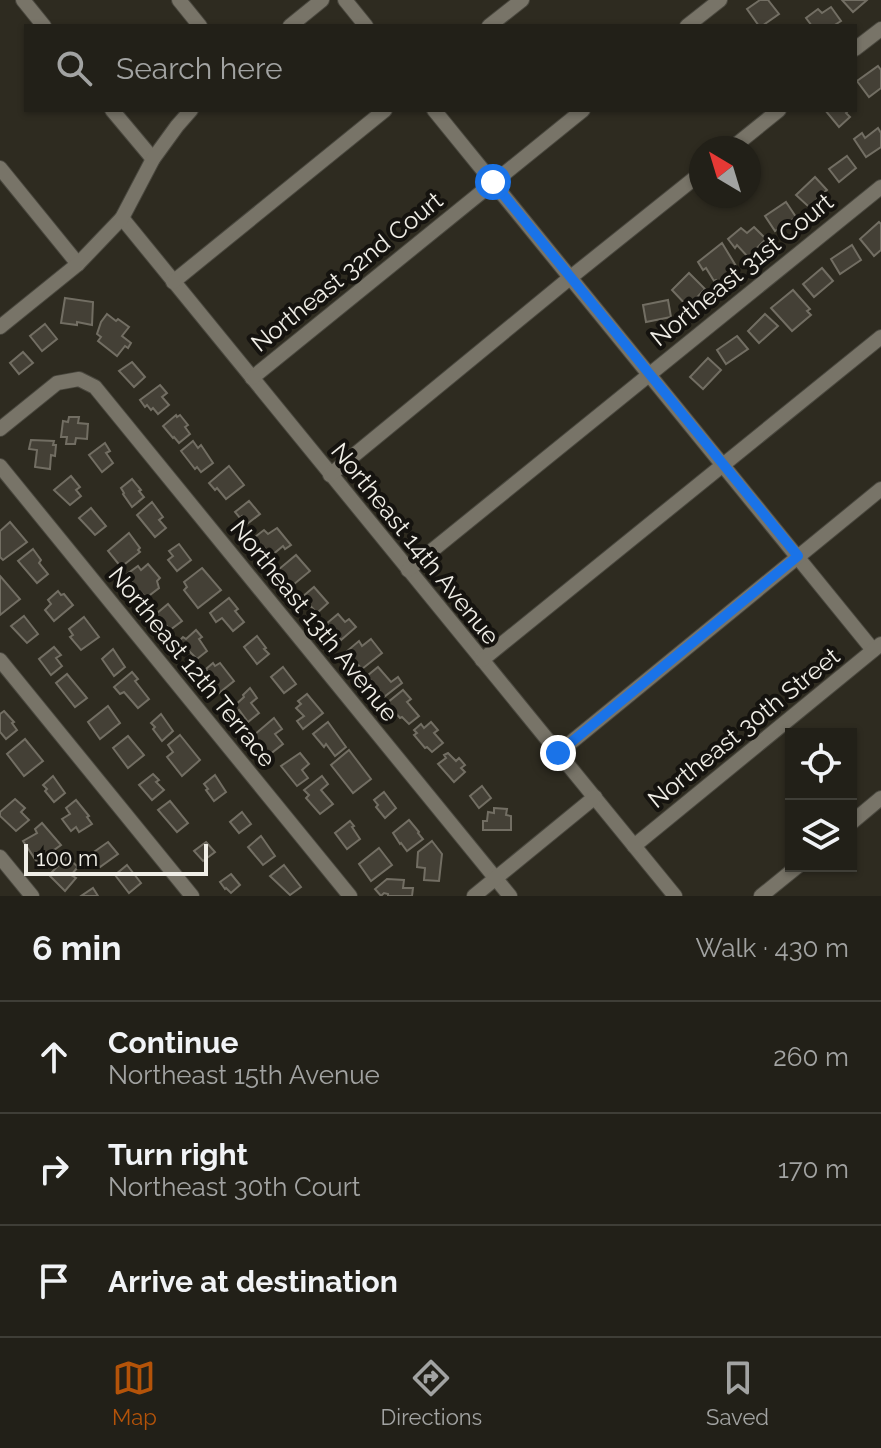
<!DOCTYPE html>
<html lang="en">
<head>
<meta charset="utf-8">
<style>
  body { margin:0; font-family:Raleway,sans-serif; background:#2a2821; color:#f1f3f6 }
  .controls { position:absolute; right:24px; bottom:24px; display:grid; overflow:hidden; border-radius:0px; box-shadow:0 2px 6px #0004 }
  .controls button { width:72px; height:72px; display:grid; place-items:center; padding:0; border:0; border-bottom:2px solid #3f3e37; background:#222018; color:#f1f3f6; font:40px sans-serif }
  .compass { position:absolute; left:689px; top:136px; width:72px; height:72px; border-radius:50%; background:#222018; box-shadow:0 2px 6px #0004; rotate:322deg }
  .scale { position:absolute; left:24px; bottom:20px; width:184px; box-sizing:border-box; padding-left:8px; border:4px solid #f0eee7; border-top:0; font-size:22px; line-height:28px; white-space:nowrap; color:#f0eee7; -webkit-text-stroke:6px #15130f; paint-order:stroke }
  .stop { position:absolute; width:24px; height:24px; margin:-18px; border:6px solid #1a73e8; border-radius:50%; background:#fff }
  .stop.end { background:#1a73e8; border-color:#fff; box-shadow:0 2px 8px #0008 }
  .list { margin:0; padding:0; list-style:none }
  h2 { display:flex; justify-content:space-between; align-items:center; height:104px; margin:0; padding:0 32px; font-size:34px }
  h2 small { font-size:26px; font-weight:400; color:#a2a3a2 }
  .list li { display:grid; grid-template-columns:52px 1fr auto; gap:24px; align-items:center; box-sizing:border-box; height:112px; padding:0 32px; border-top:2px solid #3f3e37 }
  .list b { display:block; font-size:30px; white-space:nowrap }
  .list p { margin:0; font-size:26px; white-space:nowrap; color:#a2a3a2 }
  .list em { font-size:26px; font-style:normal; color:#a2a3a2 }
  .icon { flex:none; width:44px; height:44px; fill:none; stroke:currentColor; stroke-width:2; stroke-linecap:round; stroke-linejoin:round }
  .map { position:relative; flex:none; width:881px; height:896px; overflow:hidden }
  .search { position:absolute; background:#222018; box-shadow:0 2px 6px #0004; left:24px; right:24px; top:24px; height:88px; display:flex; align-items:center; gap:20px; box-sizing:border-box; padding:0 28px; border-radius:0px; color:#a2a3a2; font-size:30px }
  .sheet { height:440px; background:#222018 }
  nav { display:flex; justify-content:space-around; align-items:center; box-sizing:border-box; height:112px; border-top:2px solid #3f3e37; background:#222018; font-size:22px; color:#a2a3a2 }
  nav a { display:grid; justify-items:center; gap:4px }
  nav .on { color:#b45309 }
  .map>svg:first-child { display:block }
</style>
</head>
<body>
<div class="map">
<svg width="881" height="896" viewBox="0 0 881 896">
  <rect width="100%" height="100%" fill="#2e2b20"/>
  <!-- building -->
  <g fill="#444036" stroke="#726e63" stroke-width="2">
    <polygon points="760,0 768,0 779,14 762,26 759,26 747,9"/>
    <polygon points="842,0 867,0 853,12"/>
    <polygon points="831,7 841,21 833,26 812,26 806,18 818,9 822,13"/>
    <polygon points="878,66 881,70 881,88 869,97 857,81"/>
    <polygon points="825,110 849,110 846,113 850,117 839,127"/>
    <polygon points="878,128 881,133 881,147 866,157 854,139 862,133 865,138"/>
    <polygon points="847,156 856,168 839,182 829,169"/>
    <polygon points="815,177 827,190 809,207 796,195"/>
    <polygon points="786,202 796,217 775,231 765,216"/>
    <polygon points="879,222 881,224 881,250 874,256 860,239"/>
    <polygon points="754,227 766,239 748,257 737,245 735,248 728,239 741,228 747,233"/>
    <polygon points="722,243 736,266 729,271 731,274 718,282 716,280 714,281 706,268 703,270 698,262"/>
    <polygon points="852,245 861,260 840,274 831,259"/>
    <polygon points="822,268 833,281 814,297 803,284"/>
    <polygon points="689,273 705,289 688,307 672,290"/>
    <polygon points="793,290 810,309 807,311 811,315 792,331 771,308"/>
    <polygon points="65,298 93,302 92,325 77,322 77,325 61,323"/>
    <polygon points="668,300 671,317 646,322 643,305"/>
    <polygon points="107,314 116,321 118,319 129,327 122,336 131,343 128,348 125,346 117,356 98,341 101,337 97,334 101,322"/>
    <polygon points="765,314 778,326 759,343 748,331"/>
    <polygon points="45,324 57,339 42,351 30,336"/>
    <polygon points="737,336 748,349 726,364 717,350"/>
    <polygon points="23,352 33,363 19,374 10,363"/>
    <polygon points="708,358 721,370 703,389 690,377"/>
    <polygon points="132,362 145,377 134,387 119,371"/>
    <polygon points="160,385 167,393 162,397 169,405 158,414 153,408 151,410 147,405 145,407 140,400"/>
    <polygon points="176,415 177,417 180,415 188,425 185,427 190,434 179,443 174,437 173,438 163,426"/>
    <polygon points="69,417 79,417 78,423 88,424 87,439 76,438 75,444 66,444 67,437 61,437 63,421 68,422"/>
    <polygon points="31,440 54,441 53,445 56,445 55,456 51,455 50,469 35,467 37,450 29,449"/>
    <polygon points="193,441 198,448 201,445 213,463 201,472 197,467 195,469 181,451"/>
    <polygon points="105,443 110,451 106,453 113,463 102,472 89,455"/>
    <polygon points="229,466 244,485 226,499 217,488 215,490 209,483"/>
    <polygon points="71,476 80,487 76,490 81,496 70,505 54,490"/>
    <polygon points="132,479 141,490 139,491 144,497 132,507 123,494 124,493 121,488"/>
    <polygon points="249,501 260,514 247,524 242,516 240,518 235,512"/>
    <polygon points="152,502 163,517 159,520 166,528 155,537 137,515"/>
    <polygon points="91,508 106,526 95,535 79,518"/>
    <polygon points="10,522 27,542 3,560 0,557 0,531"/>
    <polygon points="277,528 291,545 285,549 283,546 271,556 262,545 261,546 257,541 258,540 255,537 264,530 268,534"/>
    <polygon points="129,533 140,548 138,550 140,552 121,567 108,551"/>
    <polygon points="179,544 191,560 177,571 168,560 173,556 169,551"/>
    <polygon points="33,549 41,560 39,563 48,574 37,583 18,561"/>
    <polygon points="296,555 310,571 293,585 278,570"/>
    <polygon points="148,564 160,578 157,581 159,588 146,598 141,592 138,594 132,587 134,585 127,574 138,566 141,570"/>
    <polygon points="202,568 221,590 198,608 184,590 187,587 184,582"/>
    <polygon points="0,576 20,599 0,615"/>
    <polygon points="314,587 328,603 317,613 302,597"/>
    <polygon points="58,591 61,595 64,594 73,605 54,621 45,610 51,604 48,600"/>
    <polygon points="229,598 238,609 235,611 244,622 233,631 222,618 216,622 210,613"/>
    <polygon points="168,604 182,621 170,630 163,621 162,623 156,614"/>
    <polygon points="338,614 345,622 349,619 356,627 341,640 326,624"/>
    <polygon points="24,616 38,634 27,643 11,626"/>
    <polygon points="84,617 99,637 81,650 70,637 73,635 69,629"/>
    <polygon points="196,630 202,637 199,639 207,651 197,659 179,641 183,637 186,639"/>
    <polygon points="257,636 266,648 264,649 269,654 257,664 244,647"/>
    <polygon points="371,639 382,653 362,669 346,652 359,641 362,646"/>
    <polygon points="54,647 61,655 56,658 62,666 51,675 39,659"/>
    <polygon points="113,649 125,667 114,676 102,659"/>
    <polygon points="213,663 215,666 220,663 234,681 219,693 205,674 208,672 206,669"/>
    <polygon points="283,667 296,684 284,693 271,677"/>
    <polygon points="378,667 391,682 398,677 402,683 384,697 367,676"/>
    <polygon points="132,672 138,679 135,681 149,699 138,708 124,692 120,694 114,687"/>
    <polygon points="67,674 87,698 75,707 56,683"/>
    <polygon points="250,688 257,698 251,703 259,713 248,722 239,710 235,713 232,708 244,697 243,695"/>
    <polygon points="403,690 411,699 407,702 419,716 409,724 402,717 400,718 387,703"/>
    <polygon points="307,694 323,713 303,729 297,721 304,716 296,708 301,704 298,701"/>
    <polygon points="108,706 120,723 100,739 88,722"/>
    <polygon points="4,711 14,722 12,723 17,730 6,739 0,732 0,714"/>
    <polygon points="161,714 173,731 162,741 153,729 155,727 151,723"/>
    <polygon points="274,718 282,729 275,734 283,744 269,755 254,735"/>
    <polygon points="328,722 346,747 335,756 326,744 324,747 313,734"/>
    <polygon points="431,722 438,730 434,733 443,743 432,752 427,747 425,748 414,735 417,733 414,730 421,724 424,728"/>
    <polygon points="180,735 200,760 182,776 167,757 173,752 168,745"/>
    <polygon points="128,736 144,755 128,768 113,748"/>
    <polygon points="25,739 43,761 24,776 7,754"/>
    <polygon points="349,750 371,779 353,793 331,765"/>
    <polygon points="300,753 309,764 302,770 308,778 297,786 281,766"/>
    <polygon points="448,753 456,761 459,758 465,765 461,768 465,772 454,782 438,764 446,758 444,755"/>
    <polygon points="153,774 159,780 156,782 164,790 152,800 139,785"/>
    <polygon points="215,775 226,792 214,801 206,790 208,789 204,784"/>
    <polygon points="53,776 65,793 54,802 45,791 47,789 43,785"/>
    <polygon points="322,776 328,784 321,790 333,804 320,814 306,798 309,795 304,790"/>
    <polygon points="482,786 491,798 479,808 470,796"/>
    <polygon points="384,792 396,808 385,818 376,807 378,805 374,800"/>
    <polygon points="15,799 25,808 21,812 29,820 16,831 0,816 0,812"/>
    <polygon points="76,800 89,816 87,817 92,824 79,832 76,827 71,831 62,819 70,814 66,808"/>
    <polygon points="170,801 188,823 177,832 158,810"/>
    <polygon points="494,808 507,809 506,815 511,816 511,830 483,830 483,821 487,821 488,812 494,813"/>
    <polygon points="242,812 251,824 239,833 230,822"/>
    <polygon points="409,820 419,832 418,833 423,839 407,851 401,843 400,844 393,833"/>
    <polygon points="350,821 354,826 352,827 360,839 347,849 335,833"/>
    <polygon points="42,823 61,845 37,862 23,841 37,833 35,829"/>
    <polygon points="261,836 275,856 263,865 248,847"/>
    <polygon points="432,841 442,854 439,881 424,880 425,868 417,867 418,852"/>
    <polygon points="108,842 118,854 100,867 91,854"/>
    <polygon points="206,842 215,852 203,861 194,851"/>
    <polygon points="379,848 392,865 371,881 359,864"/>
    <polygon points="67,857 78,867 71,875 76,878 65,891 49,875"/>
    <polygon points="127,865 141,883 129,893 115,875"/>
    <polygon points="284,865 301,887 290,895 270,876"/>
    <polygon points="231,874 240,885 231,893 226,888 225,889 220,882"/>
    <polygon points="387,879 404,880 403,888 413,888 412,896 388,896 388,894 384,893 381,896 375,889"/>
    <polygon points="93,888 98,896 81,896"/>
  </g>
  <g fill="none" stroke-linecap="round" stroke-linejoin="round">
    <!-- minor casing -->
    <g stroke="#4a483f" stroke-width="16">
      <g id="minor">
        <polyline points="23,0 44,26"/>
        <polyline points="179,0 200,26"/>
        <polyline points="345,0 366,26"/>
        <polyline points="290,26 322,0"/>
        <polyline points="489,26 522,0"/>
        <polyline points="687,26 720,0"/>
        <polyline points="855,49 881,29"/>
        <polyline points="112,110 153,159"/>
        <polyline points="434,110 873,650"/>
        <polyline points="732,148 779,110"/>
        <polyline points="0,168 78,264"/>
        <polyline points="122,218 675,896"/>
        <polyline points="173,282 385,110"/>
        <polyline points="0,327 78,264 122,218 153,159 177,126 191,110"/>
        <polyline points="252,378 583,110"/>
        <polyline points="0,429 57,383 79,379 95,387 510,896"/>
        <polyline points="0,466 350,896"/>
        <polyline points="330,475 571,277 701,173"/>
        <polyline points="408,570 881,187"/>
        <polyline points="0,660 192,896"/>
        <polyline points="482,660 881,337"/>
        <polyline points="558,753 881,489"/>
        <polyline points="851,823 881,798"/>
        <polyline points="634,846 881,644"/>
        <polyline points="0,857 32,896"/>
        <polyline points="474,896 595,797"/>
        <polyline points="761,896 798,866"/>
      </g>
    </g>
    <!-- minor -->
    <use href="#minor" stroke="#787468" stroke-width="14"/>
  </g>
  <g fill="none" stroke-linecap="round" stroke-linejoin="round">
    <!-- route -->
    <polyline stroke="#1a73e8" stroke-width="10" points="493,182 798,556 558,753"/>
  </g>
  <g text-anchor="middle" stroke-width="8" stroke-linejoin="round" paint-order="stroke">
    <!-- street labels -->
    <g font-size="24" fill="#f0eee7" stroke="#15130f">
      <text transform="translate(742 270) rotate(-39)" y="8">Northeast 31st Court</text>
      <text transform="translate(347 272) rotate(-39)" y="8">Northeast 32nd Court</text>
      <text transform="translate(415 544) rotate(51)" y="8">Northeast 14th Avenue</text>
      <text transform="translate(314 621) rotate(51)" y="8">Northeast 13th Avenue</text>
      <text transform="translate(192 667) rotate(51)" y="8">Northeast 12th Terrace</text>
      <text transform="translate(744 728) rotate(-39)" y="8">Northeast 30th Street</text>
    </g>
  </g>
</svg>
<div class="controls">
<button><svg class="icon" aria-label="locate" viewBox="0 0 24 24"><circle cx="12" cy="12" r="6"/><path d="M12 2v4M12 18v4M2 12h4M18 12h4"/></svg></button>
<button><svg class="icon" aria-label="layers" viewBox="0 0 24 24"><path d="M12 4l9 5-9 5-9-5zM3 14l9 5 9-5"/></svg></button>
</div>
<svg class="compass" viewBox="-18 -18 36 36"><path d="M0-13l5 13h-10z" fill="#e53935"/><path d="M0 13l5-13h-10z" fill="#a2a3a2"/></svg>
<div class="scale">100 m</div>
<div class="stop" style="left:493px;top:182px"></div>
<div class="stop end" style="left:558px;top:753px"></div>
<div class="search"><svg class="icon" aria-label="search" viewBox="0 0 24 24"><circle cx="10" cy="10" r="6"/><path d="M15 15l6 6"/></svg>Search here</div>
</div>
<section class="sheet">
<h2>6 min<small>Walk · 430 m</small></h2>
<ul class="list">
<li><svg class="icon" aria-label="ahead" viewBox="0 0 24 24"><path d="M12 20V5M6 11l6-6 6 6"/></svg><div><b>Continue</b><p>Northeast 15th Avenue</p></div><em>260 m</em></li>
<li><svg class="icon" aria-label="right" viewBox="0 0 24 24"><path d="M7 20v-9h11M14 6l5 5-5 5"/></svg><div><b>Turn right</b><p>Northeast 30th Court</p></div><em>170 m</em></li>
<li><svg class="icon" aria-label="arrive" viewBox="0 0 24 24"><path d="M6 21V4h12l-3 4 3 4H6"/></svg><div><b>Arrive at destination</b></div></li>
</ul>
</section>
<nav>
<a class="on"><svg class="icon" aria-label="map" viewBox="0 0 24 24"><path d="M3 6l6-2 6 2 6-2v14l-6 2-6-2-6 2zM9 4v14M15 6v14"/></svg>Map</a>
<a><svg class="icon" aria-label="directions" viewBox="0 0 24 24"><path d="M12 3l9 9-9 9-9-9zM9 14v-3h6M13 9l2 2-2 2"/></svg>Directions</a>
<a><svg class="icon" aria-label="saved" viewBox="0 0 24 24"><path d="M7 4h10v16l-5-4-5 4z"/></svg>Saved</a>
</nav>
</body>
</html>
